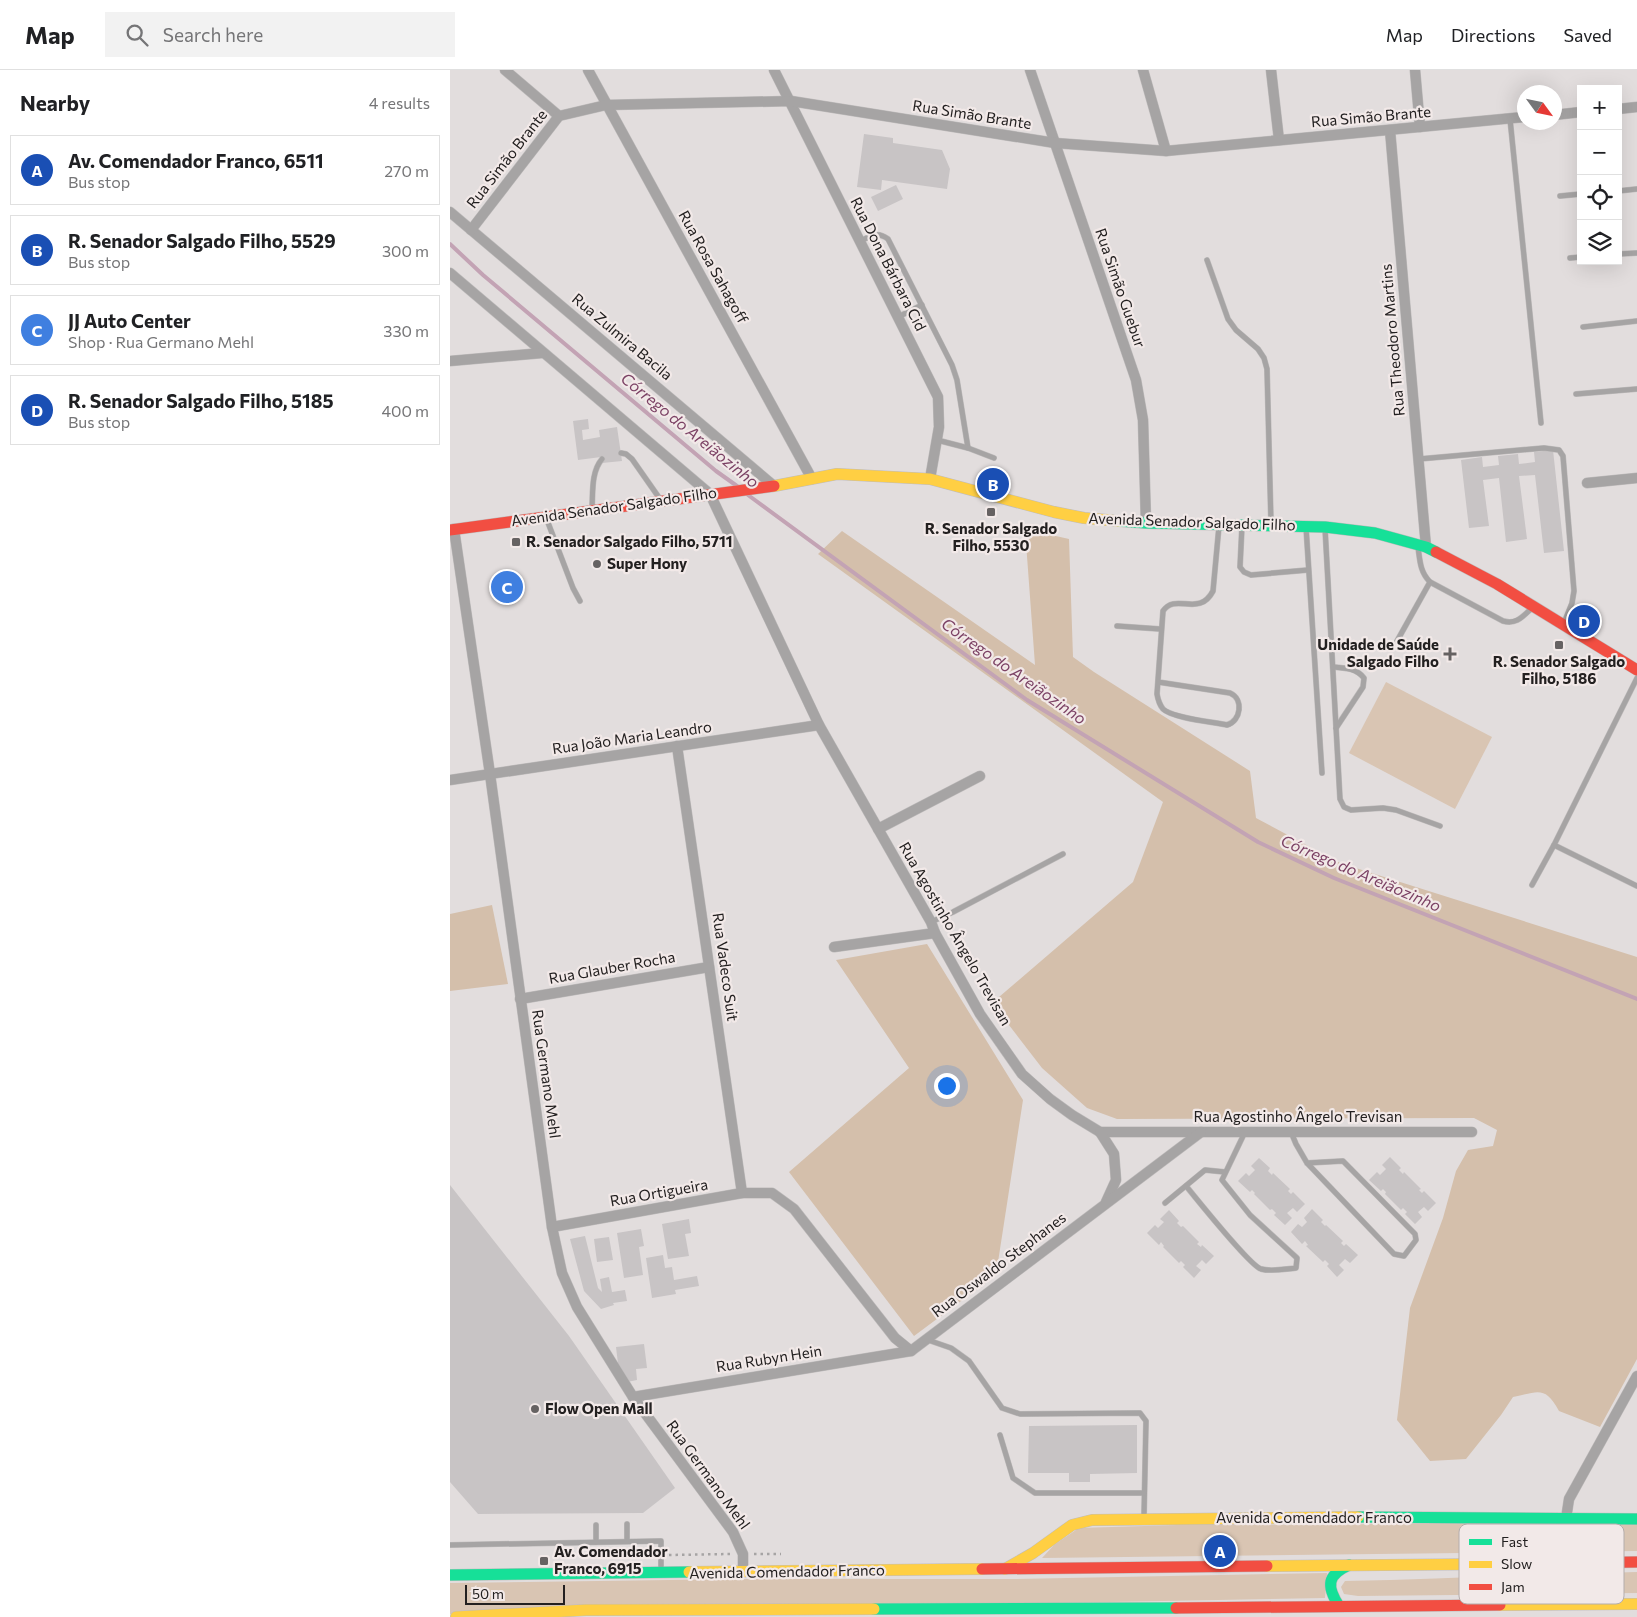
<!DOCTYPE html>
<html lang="en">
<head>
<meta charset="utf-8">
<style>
  body { margin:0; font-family:Commissioner,sans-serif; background:#f2f2f2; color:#202124 }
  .controls { position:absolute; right:15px; top:15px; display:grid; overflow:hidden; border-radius:0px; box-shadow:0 5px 20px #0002 }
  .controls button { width:45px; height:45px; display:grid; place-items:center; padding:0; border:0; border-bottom:1px solid #e0e0e0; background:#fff; color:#202124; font:25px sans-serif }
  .compass { position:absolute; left:1067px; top:15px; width:45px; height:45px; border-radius:50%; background:#fff; box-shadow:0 5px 20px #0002; rotate:123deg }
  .scale { position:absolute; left:15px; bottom:12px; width:100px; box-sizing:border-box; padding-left:5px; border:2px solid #232020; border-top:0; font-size:14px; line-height:18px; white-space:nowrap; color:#232020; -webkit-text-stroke:4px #f2e9e8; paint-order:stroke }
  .you { position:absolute; left:496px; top:1015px; width:18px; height:18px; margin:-12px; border:4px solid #fff; border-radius:50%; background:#1a73e8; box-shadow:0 0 0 8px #1a73e833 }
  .badge { display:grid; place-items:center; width:32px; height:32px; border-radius:50%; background:#666262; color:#fff; font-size:16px; font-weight:700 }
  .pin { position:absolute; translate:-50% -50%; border:2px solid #fff; box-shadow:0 1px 5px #0006 }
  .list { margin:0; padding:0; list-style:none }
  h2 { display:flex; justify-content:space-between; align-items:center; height:65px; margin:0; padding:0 20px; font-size:21px }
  h2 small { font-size:16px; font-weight:400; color:#757577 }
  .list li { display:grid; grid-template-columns:32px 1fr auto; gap:15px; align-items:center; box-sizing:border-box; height:70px; margin:0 10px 10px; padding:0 10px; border:1px solid #e0e0e0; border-radius:0px }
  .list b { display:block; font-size:19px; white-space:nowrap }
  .list p { margin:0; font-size:16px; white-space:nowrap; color:#757577 }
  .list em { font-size:16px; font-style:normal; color:#757577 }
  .icon { flex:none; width:28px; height:28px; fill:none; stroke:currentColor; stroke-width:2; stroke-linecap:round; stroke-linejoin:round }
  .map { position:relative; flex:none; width:1187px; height:1547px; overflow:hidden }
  header { display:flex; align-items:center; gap:30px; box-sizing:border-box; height:70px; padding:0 25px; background:#fff; border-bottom:1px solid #e0e0e0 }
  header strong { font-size:24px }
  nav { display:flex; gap:28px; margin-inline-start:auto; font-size:18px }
  .search { width:350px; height:45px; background:#f2f2f2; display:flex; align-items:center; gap:12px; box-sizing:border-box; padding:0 18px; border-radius:0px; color:#757577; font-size:19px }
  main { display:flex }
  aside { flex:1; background:#fff }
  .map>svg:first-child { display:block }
</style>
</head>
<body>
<header>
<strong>Map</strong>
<div class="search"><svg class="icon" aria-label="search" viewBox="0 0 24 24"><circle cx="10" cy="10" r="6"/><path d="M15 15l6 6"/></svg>Search here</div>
<nav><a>Map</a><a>Directions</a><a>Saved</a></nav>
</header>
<main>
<aside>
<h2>Nearby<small>4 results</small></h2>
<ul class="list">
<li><span class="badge" style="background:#1a4fb4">A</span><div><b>Av. Comendador Franco, 6511</b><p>Bus stop</p></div><em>270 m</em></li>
<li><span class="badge" style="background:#1a4fb4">B</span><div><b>R. Senador Salgado Filho, 5529</b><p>Bus stop</p></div><em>300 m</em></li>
<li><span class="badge" style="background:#3f7fe0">C</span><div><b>JJ Auto Center</b><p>Shop · Rua Germano Mehl</p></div><em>330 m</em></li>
<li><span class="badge" style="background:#1a4fb4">D</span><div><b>R. Senador Salgado Filho, 5185</b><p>Bus stop</p></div><em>400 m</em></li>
</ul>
</aside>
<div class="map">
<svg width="1187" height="1547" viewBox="0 0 1187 1547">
  <rect width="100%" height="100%" fill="#e2dddd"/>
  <!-- green -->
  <g fill="#d9c5b3">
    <polygon points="936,612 1042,667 1005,739 899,683"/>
    <polygon points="1102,1451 1187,1453 1187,1481 592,1488 604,1475 629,1458 761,1454 867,1455"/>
    <path d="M1187,1502V1523L908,1526L894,1524L891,1517L895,1511C992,1509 1090,1504 1187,1502Z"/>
    <polygon points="877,1503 875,1528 0,1544 0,1513 292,1509 562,1509"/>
  </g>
  <!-- forest -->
  <g fill="#d4bfab">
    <path d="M575,459L619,469L623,587L644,602L800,701L806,748L890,793L1187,887V1289L1150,1357L1109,1341C1095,1315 1088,1322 1063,1327L1051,1345L1016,1389L980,1391L947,1350L960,1238L993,1148L1006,1101L1018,1080L1043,1076L1047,1060L1024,1048L667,1049L637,1038L592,998L542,933L683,812L713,732L368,484L392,461L585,595Z"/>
    <polygon points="42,835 58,914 0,921 0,844"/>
    <polygon points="477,874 573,1030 546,1205 464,1266 339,1102 459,998 386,890"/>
  </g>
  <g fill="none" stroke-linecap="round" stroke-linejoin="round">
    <!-- stream -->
    <g stroke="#c3a3b4" stroke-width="4">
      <polyline points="0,174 33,205 266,401 287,416"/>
      <polyline points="298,425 577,630 808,772 884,808 1187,929"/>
    </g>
  </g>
  <!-- building -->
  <g fill="#c8c4c5">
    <polygon points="414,64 443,68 443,73 492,80 500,99 497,119 432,110 431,120 407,117"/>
    <polygon points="446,115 453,129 428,141 421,127"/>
    <polygon points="138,349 139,359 132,360 133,370 150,367 149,360 167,357 172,391 152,393 151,387 128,390 123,351"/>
    <polygon points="1103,380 1114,481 1094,483 1085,405 1069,406 1077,469 1056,472 1049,408 1033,410 1039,456 1019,458 1011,390 1032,387 1033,397 1049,395 1048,386 1068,384 1069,394 1085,392 1084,382"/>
    <polygon points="940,1087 951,1098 949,1100 953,1104 954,1102 971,1119 969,1120 972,1123 974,1121 986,1133 978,1141 974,1137 968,1142 972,1147 965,1154 955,1144 957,1142 953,1138 951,1140 935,1124 936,1122 933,1119 931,1121 919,1110 927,1102 930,1105 936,1099 932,1095"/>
    <polygon points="809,1088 820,1098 818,1101 822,1105 823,1103 840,1119 838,1121 841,1124 843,1122 855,1134 847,1142 843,1138 837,1143 842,1148 835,1155 824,1145 826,1143 822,1139 820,1140 804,1124 805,1123 802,1120 800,1122 788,1111 796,1103 799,1106 805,1100 801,1096"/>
    <polygon points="0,1115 119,1266 225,1418 193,1443 28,1444 0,1412"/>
    <polygon points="862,1139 873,1150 871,1152 875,1156 876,1155 893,1171 891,1173 894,1176 896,1174 908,1185 900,1193 895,1189 889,1195 894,1200 887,1207 877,1196 879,1194 875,1190 873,1192 856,1176 858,1175 855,1171 852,1174 841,1162 848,1154 852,1157 857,1152 854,1148"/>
    <polygon points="719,1140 729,1151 727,1153 731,1157 733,1156 749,1172 747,1174 751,1177 752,1175 764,1186 756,1194 752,1190 746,1196 751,1200 744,1208 733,1197 735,1195 731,1191 729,1193 713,1177 714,1176 711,1172 709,1175 697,1163 705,1155 708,1158 714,1152 710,1149"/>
    <polygon points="239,1149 241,1163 235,1164 239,1186 218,1189 212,1154"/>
    <polygon points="191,1159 194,1176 189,1177 193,1205 174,1208 167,1163"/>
    <polygon points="135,1166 148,1218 152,1222 150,1209 159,1207 162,1222 175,1220 177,1231 163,1233 164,1235 151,1239 134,1221 120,1169"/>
    <polygon points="159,1167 163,1190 147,1192 144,1169"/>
    <polygon points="213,1185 215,1198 222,1197 224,1210 247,1206 249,1216 225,1220 226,1224 202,1228 196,1188"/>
    <polygon points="194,1274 197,1298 186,1299 187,1310 177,1312 169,1302 166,1277"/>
    <polygon points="687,1355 687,1403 640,1404 640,1412 619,1412 619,1403 578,1403 579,1356"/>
  </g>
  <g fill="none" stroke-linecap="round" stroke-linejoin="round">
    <!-- lane casing -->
    <g stroke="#bfbcbc" stroke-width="6">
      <g id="lane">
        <polyline points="1060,49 1091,353"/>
        <polyline points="1168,121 1187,119"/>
        <polyline points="1110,126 1131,124"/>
        <path d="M410,171C422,166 427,161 438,169L502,295L507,310L518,378"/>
        <polyline points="1168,184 1187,183"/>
        <polyline points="1120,188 1131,187"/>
        <polyline points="757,190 778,249 786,260 808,279 814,288 817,299 821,453"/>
        <polyline points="448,247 472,235"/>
        <polyline points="1133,257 1187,251"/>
        <polyline points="1126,324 1187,319"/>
        <polyline points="487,370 518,378 544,388"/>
        <polyline points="171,383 176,384 182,389 210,429"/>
        <polyline points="969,389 1094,378 1109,380 1113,386 1124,521 1122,533 1114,553"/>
        <path d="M142,438C143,422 141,402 152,389"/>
        <polyline points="97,450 123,518 130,531"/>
        <polyline points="792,456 790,497 794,502 801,505 858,500"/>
        <polyline points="856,457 872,703"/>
        <polyline points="875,458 890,729 894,737 901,740 933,738 946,740 990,756"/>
        <path d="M968,477C970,491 970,502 980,512L1053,551C1067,555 1073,546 1083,537"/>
        <polyline points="667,556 710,559"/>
        <polyline points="947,571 980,512"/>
        <path d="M883,597C895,598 906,598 914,608L913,617L886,658"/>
        <path d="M708,612L780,623C794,629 791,651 777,655C763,652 722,648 713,639C709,634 708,630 707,624L713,541C726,522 749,548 763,521L769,456"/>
        <polyline points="1104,775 1187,816"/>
        <polyline points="1082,815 1104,775 1187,608"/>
        <polyline points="481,852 503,842 613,784"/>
        <polyline points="841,1062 846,1074 857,1093 944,1184 954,1186 966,1170 965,1164 893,1091 857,1093"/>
        <path d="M736,1116C747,1129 799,1195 811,1199C822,1202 834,1199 846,1198L847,1188L800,1145L772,1110L795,1062"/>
        <polyline points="715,1133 755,1100 775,1102"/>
        <polyline points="478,1270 501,1278 519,1291 552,1338 570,1344 690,1343 696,1351 694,1446"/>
        <polyline points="550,1365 563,1408 585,1423 694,1423"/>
        <polyline points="177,1471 177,1454"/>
        <polyline points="146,1472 146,1455"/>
        <polyline points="0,1475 211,1471 211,1499"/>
      </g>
    </g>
    <!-- street casing -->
    <g stroke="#bfbcbc" stroke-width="11">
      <g id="street">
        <polyline points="55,0 109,46"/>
        <polyline points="138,0 362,409"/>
        <polyline points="324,0 488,327 489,357 480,409"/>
        <polyline points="580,0 686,310 693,350 696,453"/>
        <polyline points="693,0 716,81"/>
        <polyline points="821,0 829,70"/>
        <polyline points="965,0 970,57"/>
        <polyline points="1168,39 1187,37"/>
        <polyline points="1104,45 1131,42"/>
        <polyline points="940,60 976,477"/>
        <polyline points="0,142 324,416"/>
        <polyline points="21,160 109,46 156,35 341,31 605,73 716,81 1074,47"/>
        <polyline points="0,203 260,424 369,655 481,852 485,863 530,944 572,1004 600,1029 622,1045 650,1062 1022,1062"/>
        <polyline points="0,291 92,283"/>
        <polyline points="1137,413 1187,408"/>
        <polyline points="4,459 40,704 102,1157 112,1203 127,1237 183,1327 283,1462 293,1484 293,1502"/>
        <polyline points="227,676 292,1123"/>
        <polyline points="0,710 369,655"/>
        <polyline points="428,759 530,706"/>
        <polyline points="384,877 485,863"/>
        <polyline points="70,929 259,897"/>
        <polyline points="650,1062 664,1084 666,1110 656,1132"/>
        <polyline points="102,1157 292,1123 322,1123 344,1139 445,1268 461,1281"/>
        <polyline points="183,1327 461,1281 751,1062"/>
        <polyline points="1116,1449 1119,1429 1187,1306"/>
      </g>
    </g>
    <!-- fast casing -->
    <g stroke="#bfbcbc" stroke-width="12">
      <g id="fast">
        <polyline points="669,451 696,453 875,457 925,463 976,477 986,482"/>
        <polyline points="908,1447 1187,1449"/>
        <polyline points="0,1505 239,1502"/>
        <path d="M889,1536C876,1516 877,1505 899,1495"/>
        <polyline points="424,1539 726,1538"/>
      </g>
    </g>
    <!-- slow casing -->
    <g stroke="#bfbcbc" stroke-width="12">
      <g id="slow">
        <polyline points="324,416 387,404 480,409 604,442 634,448 669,451"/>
        <polyline points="817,1496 1047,1494"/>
        <polyline points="555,1499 583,1483 622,1455 642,1450 908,1447"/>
        <polyline points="239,1502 532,1499"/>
        <polyline points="1050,1535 1187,1534"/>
        <polyline points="6,1547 136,1540 424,1539"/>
      </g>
    </g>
    <!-- jam casing -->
    <g stroke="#bfbcbc" stroke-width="12">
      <g id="jam">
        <polyline points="0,460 324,416"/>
        <polyline points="986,482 1047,514 1187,600"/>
        <polyline points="1047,1494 1187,1492"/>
        <polyline points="532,1499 817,1496"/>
        <polyline points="726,1538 1050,1535"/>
      </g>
    </g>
    <!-- path -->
    <g stroke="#a6a4a4" stroke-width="2.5" stroke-dasharray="2.5 4" stroke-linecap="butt">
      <polyline points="770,1481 770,1463"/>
      <polyline points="304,1484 331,1484"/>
      <polyline points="219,1485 281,1484"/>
      <polyline points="181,1486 203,1485"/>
    </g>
    <!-- lane -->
    <use href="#lane" stroke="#a6a4a4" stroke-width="5"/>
    <!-- street -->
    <use href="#street" stroke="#a6a4a4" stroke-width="10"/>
    <!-- fast -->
    <use href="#fast" stroke="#16e098" stroke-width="11"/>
    <!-- slow -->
    <use href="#slow" stroke="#ffcf43" stroke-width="11"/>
    <!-- jam -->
    <use href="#jam" stroke="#f24e42" stroke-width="11"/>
  </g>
  <!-- markers -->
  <g fill="#666262" stroke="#f2e9e8" stroke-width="2">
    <rect x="536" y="437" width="10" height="10" rx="2.5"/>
    <rect x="61" y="467" width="10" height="10" rx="2.5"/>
    <circle cx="147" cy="494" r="5"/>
    <rect x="1104" y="570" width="10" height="10" rx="2.5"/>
    <path d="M997.5 576.5h5v5h5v5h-5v5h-5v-5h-5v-5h5z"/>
    <circle cx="85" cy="1339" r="5"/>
    <rect x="89" y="1486" width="10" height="10" rx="2.5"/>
  </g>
  <g text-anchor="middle" stroke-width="4.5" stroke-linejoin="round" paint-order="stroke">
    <!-- street labels -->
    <g font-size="15" fill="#232020" stroke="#f2e9e8">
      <text transform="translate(522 45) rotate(9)" y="5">Rua Simão Brante</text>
      <text transform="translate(921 47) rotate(-5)" y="5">Rua Simão Brante</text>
      <text transform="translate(57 89) rotate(-52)" y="5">Rua Simão Brante</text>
      <text transform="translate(438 194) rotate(63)" y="5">Rua Dona Bárbara Cid</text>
      <text transform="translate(263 197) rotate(61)" y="5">Rua Rosa Sahagoff</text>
      <text transform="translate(670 218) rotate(71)" y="5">Rua Simão Guebur</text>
      <text transform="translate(172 267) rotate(40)" y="5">Rua Zulmira Bacila</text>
      <text transform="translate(943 270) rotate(-95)" y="5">Rua Theodoro Martins</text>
      <text transform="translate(164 437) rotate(-8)" y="5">Avenida Senador Salgado Filho</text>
      <text transform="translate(742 452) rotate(2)" y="5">Avenida Senador Salgado Filho</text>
      <text transform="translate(182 668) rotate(-8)" y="5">Rua João Maria Leandro</text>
      <text transform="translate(505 864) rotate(60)" y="5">Rua Agostinho Ângelo Trevisan</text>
      <text transform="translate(275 897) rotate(82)" y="5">Rua Vadeco Suit</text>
      <text transform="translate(162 898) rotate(-10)" y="5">Rua Glauber Rocha</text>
      <text transform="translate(96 1004) rotate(82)" y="5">Rua Germano Mehl</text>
      <text x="848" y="1052">Rua Agostinho Ângelo Trevisan</text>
      <text transform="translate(209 1123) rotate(-10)" y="5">Rua Ortigueira</text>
      <text transform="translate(549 1195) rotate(-37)" y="5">Rua Oswaldo Stephanes</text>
      <text transform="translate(319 1289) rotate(-9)" y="5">Rua Rubyn Hein</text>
      <text transform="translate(258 1405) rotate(54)" y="5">Rua Germano Mehl</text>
      <text x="864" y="1453">Avenida Comendador Franco</text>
      <text transform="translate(337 1502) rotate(-1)" y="5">Avenida Comendador Franco</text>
    </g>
    <!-- poi labels -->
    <g font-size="15" font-weight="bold" fill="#232020" stroke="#f2e9e8" text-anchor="start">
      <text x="541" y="464" text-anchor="middle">R. Senador Salgado<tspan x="541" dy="17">Filho, 5530</tspan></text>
      <text x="76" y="477">R. Senador Salgado Filho, 5711</text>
      <text x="157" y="499">Super Hony</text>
      <text x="989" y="580" text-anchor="end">Unidade de Saúde<tspan x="989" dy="17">Salgado Filho</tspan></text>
      <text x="1109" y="597" text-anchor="middle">R. Senador Salgado<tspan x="1109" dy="17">Filho, 5186</tspan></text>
      <text x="95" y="1344">Flow Open Mall</text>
      <text x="104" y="1487">Av. Comendador<tspan x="104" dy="17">Franco, 6915</tspan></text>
    </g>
    <!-- water labels -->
    <g font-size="16" font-style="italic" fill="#7b4164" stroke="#f2e9e8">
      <text transform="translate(240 360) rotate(39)" y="6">Córrego do Areiãozinho</text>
      <text transform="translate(564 601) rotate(35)" y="6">Córrego do Areiãozinho</text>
      <text transform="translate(911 803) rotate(23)" y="6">Córrego do Areiãozinho</text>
    </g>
  </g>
  <!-- legend -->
  <rect x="1009" y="1454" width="165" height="80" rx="8" fill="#f2e9e8" stroke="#b4adac" stroke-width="1"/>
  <rect x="1019" y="1469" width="23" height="6" fill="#16e098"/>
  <rect x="1019" y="1491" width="23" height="7" fill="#ffcf43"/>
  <rect x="1019" y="1514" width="23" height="6" fill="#f24e42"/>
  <g font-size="14" fill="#232020">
    <text x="1051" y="1477">Fast</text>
    <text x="1051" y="1499">Slow</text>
    <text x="1051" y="1522">Jam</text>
  </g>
</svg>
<div class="controls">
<button>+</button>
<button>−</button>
<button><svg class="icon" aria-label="locate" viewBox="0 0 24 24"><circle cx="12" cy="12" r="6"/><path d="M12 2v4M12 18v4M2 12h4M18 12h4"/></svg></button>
<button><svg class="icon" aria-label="layers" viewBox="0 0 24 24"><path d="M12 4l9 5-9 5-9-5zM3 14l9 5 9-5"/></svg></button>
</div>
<svg class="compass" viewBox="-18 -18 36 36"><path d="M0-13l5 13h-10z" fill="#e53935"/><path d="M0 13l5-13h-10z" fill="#757577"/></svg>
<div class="scale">50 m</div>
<div class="you"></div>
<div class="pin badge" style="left:770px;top:1481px;background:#1a4fb4">A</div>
<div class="pin badge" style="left:543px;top:414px;background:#1a4fb4">B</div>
<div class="pin badge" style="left:57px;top:517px;background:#3f7fe0">C</div>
<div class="pin badge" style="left:1134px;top:551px;background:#1a4fb4">D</div>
</div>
</main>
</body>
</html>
